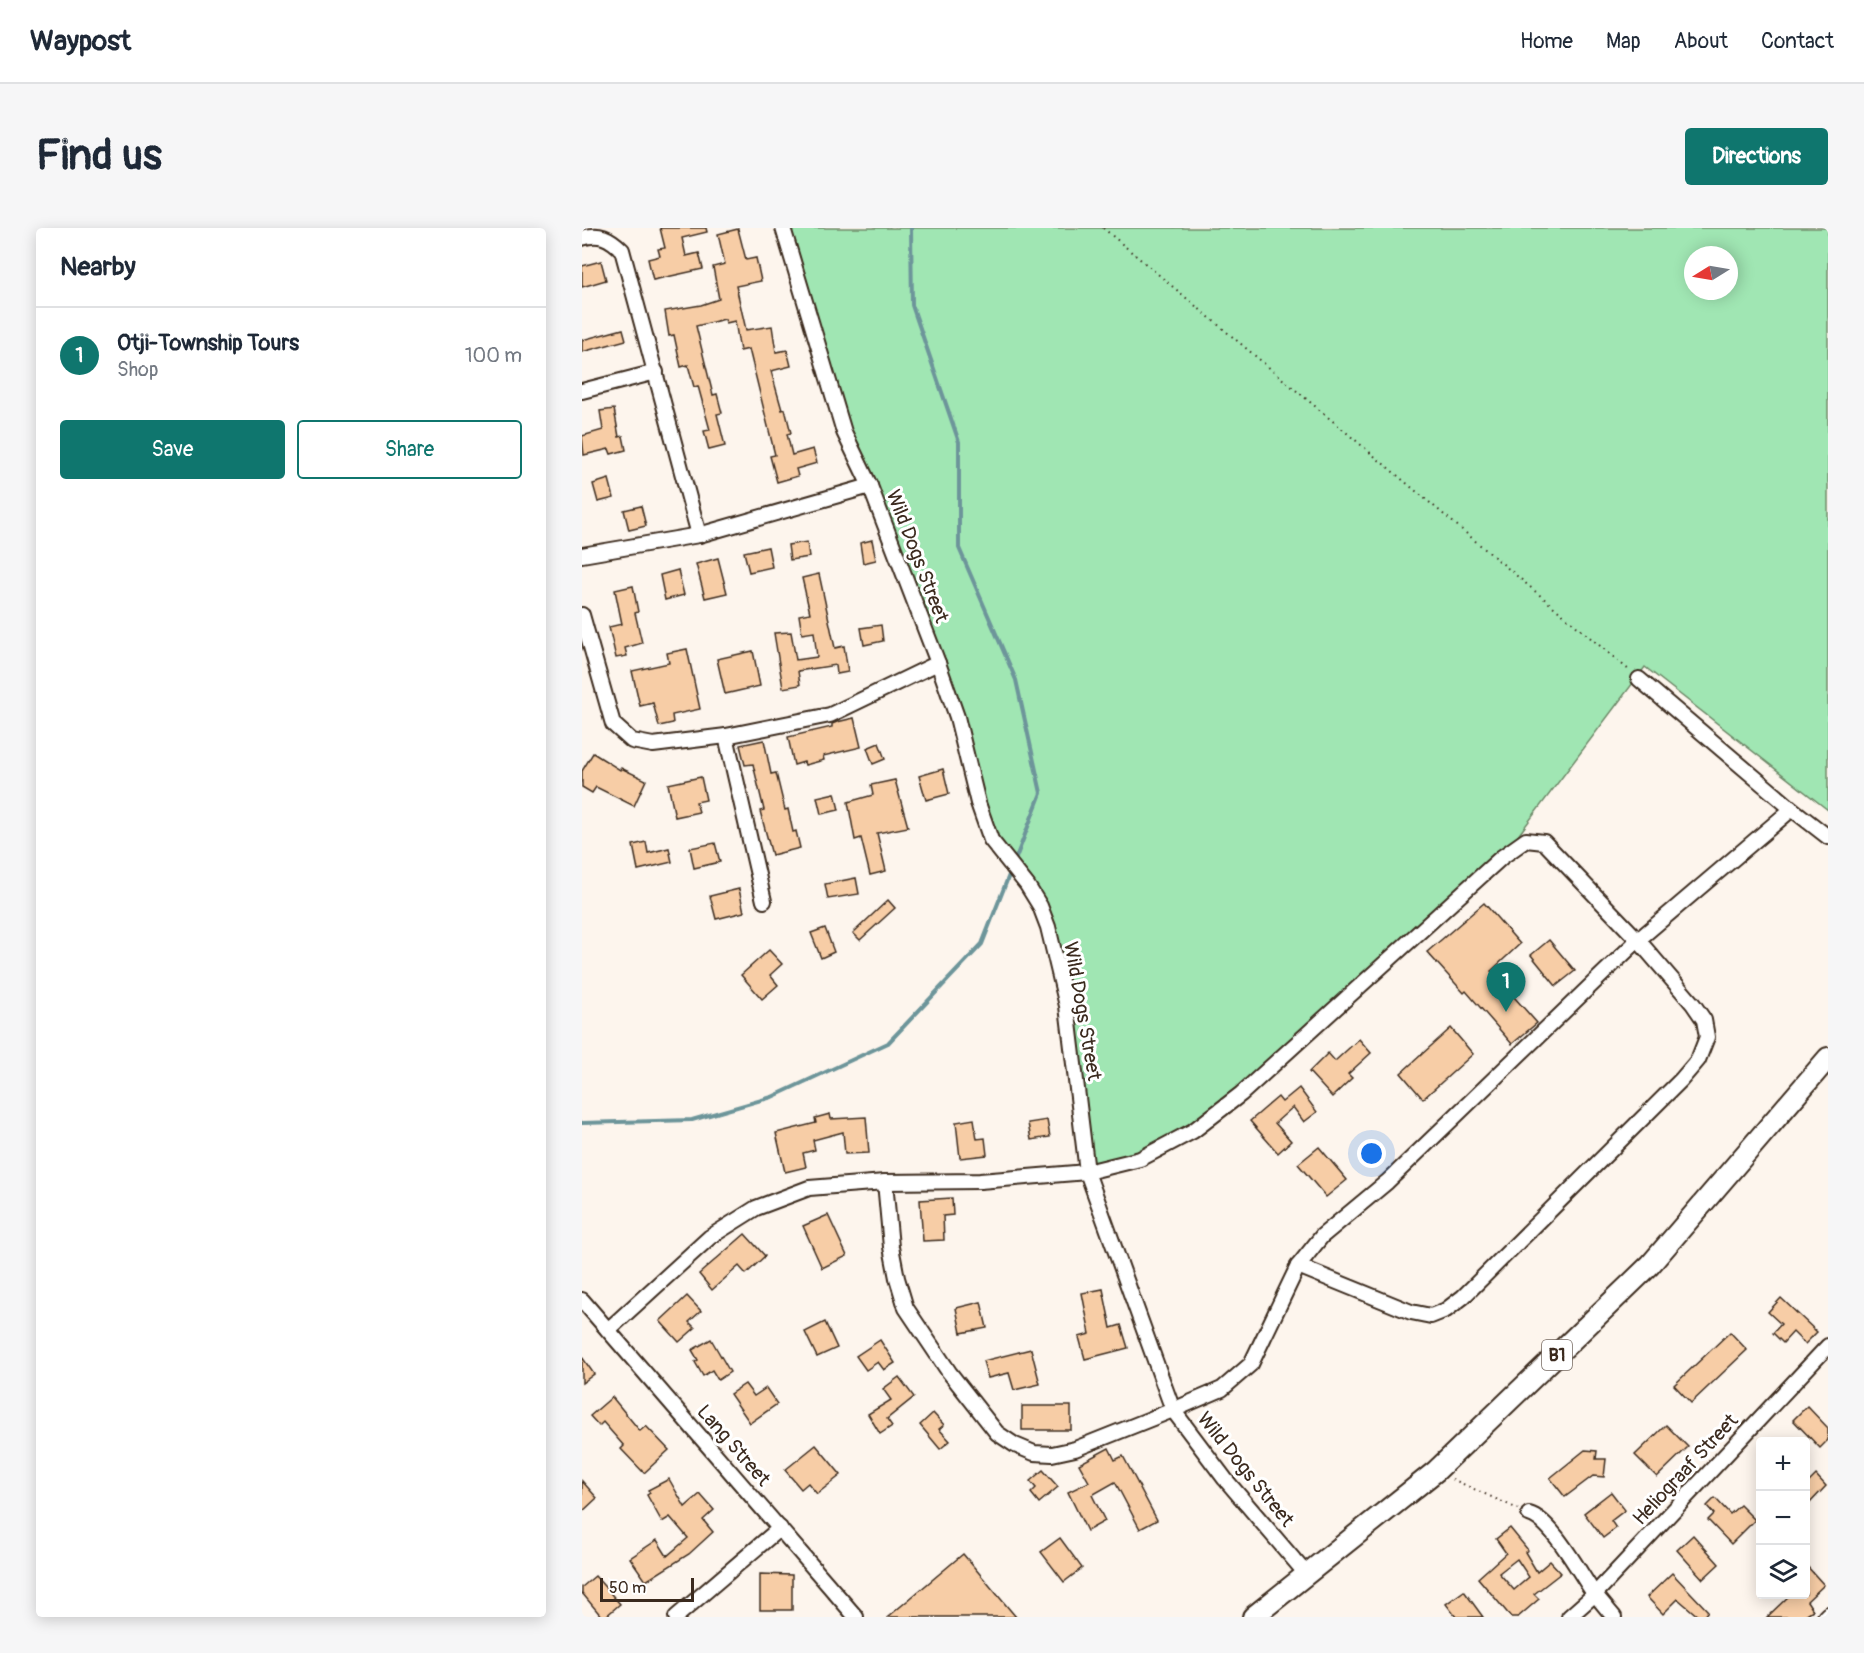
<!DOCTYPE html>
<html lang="en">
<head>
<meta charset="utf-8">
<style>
  body { margin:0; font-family:Pangolin,sans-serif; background:#f6f6f7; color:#1f2937 }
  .controls { position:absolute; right:18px; bottom:18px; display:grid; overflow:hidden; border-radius:6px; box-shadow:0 3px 15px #0003 }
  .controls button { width:54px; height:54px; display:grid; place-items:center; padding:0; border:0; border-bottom:2px solid #e0e1e3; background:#fff; color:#1f2937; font:30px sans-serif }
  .compass { position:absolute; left:1102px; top:18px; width:54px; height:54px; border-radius:50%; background:#fff; box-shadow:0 3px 15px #0003; rotate:259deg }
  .scale { position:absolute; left:18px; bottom:15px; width:94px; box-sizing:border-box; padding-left:6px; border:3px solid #3b2a1e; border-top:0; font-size:16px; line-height:21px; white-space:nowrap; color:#3b2a1e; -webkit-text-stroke:4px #fff; paint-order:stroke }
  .you { position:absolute; left:790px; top:926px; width:21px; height:21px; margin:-15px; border:4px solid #fff; border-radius:50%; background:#1a73e8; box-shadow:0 0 0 9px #1a73e833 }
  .badge { display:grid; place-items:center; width:39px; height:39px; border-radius:50%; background:#0f766e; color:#fff; font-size:20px; font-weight:700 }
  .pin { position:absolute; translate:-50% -50px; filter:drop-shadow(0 2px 3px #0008) }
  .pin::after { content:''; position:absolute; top:32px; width:21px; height:18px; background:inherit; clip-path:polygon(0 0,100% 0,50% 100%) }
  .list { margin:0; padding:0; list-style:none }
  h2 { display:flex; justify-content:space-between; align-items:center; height:78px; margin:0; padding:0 24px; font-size:26px }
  h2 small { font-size:20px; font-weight:400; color:#747a83 }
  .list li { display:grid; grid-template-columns:39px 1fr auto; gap:18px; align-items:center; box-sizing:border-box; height:96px; padding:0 24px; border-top:2px solid #e0e1e3 }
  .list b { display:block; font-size:22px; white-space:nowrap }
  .list p { margin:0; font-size:20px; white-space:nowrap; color:#747a83 }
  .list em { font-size:20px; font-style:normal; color:#747a83 }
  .actions { display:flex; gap:12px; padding:18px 24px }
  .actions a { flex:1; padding:14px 0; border:2px solid #0f766e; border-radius:6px; text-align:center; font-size:21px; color:#0f766e }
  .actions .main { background:#0f766e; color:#fff }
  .icon { flex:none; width:33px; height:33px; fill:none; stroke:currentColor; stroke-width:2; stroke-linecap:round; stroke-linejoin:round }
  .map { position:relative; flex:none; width:1246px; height:1389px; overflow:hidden; border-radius:6px }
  header { display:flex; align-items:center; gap:36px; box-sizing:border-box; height:84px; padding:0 30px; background:#fff; border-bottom:2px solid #e0e1e3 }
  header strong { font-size:28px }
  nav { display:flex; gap:33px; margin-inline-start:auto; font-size:21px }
  .intro { display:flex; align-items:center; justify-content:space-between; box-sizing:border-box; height:144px; padding:0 36px }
  h1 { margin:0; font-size:42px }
  .button { padding:15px 27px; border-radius:6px; background:#0f766e; color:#fff; font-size:21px; font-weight:700 }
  main { display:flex; gap:36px; padding:0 36px }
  aside { flex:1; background:#fff; border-radius:6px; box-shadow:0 3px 15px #0003 }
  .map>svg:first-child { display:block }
</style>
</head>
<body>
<header>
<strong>Waypost</strong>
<nav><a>Home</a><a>Map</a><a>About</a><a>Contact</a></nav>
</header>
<div class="intro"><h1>Find us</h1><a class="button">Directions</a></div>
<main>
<aside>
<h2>Nearby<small></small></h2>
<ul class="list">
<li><span class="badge">1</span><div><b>Otji-Township Tours</b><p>Shop</p></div><em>100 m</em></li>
</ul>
<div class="actions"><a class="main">Save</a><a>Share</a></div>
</aside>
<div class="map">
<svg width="1246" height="1389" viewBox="0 0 1246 1389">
  <rect width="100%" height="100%" fill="#fdf5ed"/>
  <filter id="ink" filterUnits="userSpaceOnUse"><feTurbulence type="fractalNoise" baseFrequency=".0167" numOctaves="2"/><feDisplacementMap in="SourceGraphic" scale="12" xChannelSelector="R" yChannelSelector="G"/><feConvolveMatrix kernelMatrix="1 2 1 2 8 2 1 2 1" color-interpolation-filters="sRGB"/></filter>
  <g filter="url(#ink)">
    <!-- green -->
    <path fill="#a0e6b3" stroke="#6e8868" stroke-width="1.5" fill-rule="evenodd" d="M201,0H1246V582L1063,439L920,629L611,903L505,944L466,699L409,612L375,489L262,204ZM1111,27H1147V63H1111Z"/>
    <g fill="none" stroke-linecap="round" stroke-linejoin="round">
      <!-- stream -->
      <g stroke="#6d959a" stroke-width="4">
        <polyline points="329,0 330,77 377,214 377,320 434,452 459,565 432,635"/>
        <polyline points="0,895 110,892 190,869 306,815 400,716 429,642"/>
      </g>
    </g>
    <!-- building -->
    <g fill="#f7cda6" stroke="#3b2a1e" stroke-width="1.5" fill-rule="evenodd">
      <polygon points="78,0 124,0 125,4 100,10 104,28 117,25 121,41 71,52 66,31 78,28 76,21 83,20"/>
      <polygon points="156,1 164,32 174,30 179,53 154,58 164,102 190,98 194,124 205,122 209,138 189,143 200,182 203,181 209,205 205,206 210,227 231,221 235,235 214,241 216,248 195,254 188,228 193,227 167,121 158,123 153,93 144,95 143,91 114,98 131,167 135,166 140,185 135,186 143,218 127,222 122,203 128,202 116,158 112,159 106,137 99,139 92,107 87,108 83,83 119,77 137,71 131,39 143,36 136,6"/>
      <polygon points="19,33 24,52 0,59 0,38"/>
      <polygon points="41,101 44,112 0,124 0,112"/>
      <polygon points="32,181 37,209 41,208 44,222 29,226 27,221 2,227 0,208 21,202 18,183"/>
      <polygon points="27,251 32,270 16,274 11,256"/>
      <polygon points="59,278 64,298 47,302 42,282"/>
      <polygon points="290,312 294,332 281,335 278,315"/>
      <polygon points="225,314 227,329 208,332 206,317"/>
      <polygon points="186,319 190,339 167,344 162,324"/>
      <polygon points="136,330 145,365 123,370 114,336"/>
      <polygon points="96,342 102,367 83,372 78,347"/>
      <polygon points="237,346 253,420 262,418 266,444 255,446 254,437 216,443 218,457 201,460 192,405 209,404 214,432 235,429 232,404 220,406 217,387 228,385 220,350"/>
      <polygon points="51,358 56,384 53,385 60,415 43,420 45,428 34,430 27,399 40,396 33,362"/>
      <polygon points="299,397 301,413 282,417 279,400"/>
      <polygon points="105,421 118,481 90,487 91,495 77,498 71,475 58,478 50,443 87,435 85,425"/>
      <polygon points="171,423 178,458 143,466 135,431"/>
      <polygon points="272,490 279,519 241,528 242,532 223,537 222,534 212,537 206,509 250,499 250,496 255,494"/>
      <polygon points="182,512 189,546 194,545 203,582 206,581 211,604 214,603 218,620 190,627 178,583 182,582 171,536 163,537 158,517"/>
      <polygon points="297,515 303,531 291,536 285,520"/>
      <polygon points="11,525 38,542 39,540 64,552 52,578 14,559 10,565 0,559 0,543"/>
      <polygon points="361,541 367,566 344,572 337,548"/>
      <polygon points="119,549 124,572 114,574 117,584 93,589 86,556"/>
      <polygon points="313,552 326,599 295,605 304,643 288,647 279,610 273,612 266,574 291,567 289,557"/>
      <polygon points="253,565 257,582 239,586 235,569"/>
      <polygon points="64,614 66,625 87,620 90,634 56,642 51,617"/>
      <polygon points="133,615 138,634 112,640 108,620"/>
      <polygon points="274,650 277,666 246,671 243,656"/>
      <polygon points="157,661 162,684 134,691 128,668"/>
      <polygon points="306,672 313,680 278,712 271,705"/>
      <polygon points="902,675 938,716 909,743 955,795 930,816 884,763 882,765 845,724"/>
      <polygon points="243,700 252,724 239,730 229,705"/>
      <polygon points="967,712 993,743 974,758 949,727"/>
      <polygon points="187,722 200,736 188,747 196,757 180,771 159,747"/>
      <polygon points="869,800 891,826 841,871 819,845"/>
      <polygon points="777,811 789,825 766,846 770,850 750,869 727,844 746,825 753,833"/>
      <polygon points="717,860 735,884 722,894 711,879 693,895 709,913 696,925 668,893 696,869 700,874"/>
      <polygon points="248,886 249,891 284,889 287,925 263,926 261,904 231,912 233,922 221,925 224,939 203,944 194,905 234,895 233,890"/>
      <polygon points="392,891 395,911 403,910 405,927 378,930 374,894"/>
      <polygon points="465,892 468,909 449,912 446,895"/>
      <polygon points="737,919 765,952 744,969 716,936"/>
      <polygon points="370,970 371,987 361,988 362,1012 341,1013 338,972"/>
      <polygon points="246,987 265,1028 240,1040 221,998"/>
      <polygon points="163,1006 183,1028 164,1046 157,1038 130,1062 117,1046"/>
      <polygon points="521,1061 529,1100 539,1097 546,1120 503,1131 497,1109 508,1106 500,1065"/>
      <polygon points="105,1068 119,1083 107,1094 113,1100 97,1114 78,1093"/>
      <polygon points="1199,1070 1235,1104 1223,1116 1211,1104 1201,1115 1191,1105 1199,1096 1186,1084"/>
      <polygon points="399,1074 405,1100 379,1105 374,1080"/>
      <polygon points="243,1094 255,1120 235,1129 223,1104"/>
      <polygon points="1148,1104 1165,1122 1109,1175 1092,1157"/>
      <polygon points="129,1111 148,1144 136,1152 130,1142 121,1148 113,1134 116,1132 110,1122"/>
      <polygon points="298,1112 313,1135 302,1142 296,1134 284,1142 274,1128"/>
      <polygon points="449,1121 458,1156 432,1162 427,1145 406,1150 401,1133"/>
      <polygon points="0,1129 12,1146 0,1155"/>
      <polygon points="317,1149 332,1169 305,1191 310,1198 298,1206 286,1186 309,1172 301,1161"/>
      <polygon points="163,1156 172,1168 184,1160 195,1176 168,1195 148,1166"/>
      <polygon points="30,1169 58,1203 64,1198 87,1222 62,1245 39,1221 42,1218 21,1194 17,1198 8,1188"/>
      <rect x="440" y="1178" width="49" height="24"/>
      <polygon points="1225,1178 1246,1200 1246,1212 1238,1220 1211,1192"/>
      <polygon points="351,1185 362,1197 357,1201 368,1213 358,1221 338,1197"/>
      <polygon points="1084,1197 1106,1219 1075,1249 1053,1227"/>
      <polygon points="234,1217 259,1247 235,1266 226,1255 219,1261 203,1242"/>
      <polygon points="527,1220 533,1232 541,1228 575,1292 558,1301 533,1254 510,1267 523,1293 505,1303 486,1264 507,1254 497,1236"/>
      <polygon points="1003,1222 1015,1223 1014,1231 1024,1231 1022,1249 1011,1248 983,1269 968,1250"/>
      <polygon points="461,1242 476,1259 457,1275 449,1265 454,1260 448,1253"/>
      <polygon points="1234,1247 1244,1258 1224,1279 1224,1257"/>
      <polygon points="87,1251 103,1279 118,1266 132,1282 121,1292 131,1304 107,1326 64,1353 48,1330 75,1312 85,1328 106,1310 88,1289 80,1294 65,1267 68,1265 66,1262"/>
      <polygon points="0,1253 15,1270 0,1284"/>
      <polygon points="1029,1264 1043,1282 1029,1293 1034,1300 1021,1310 1002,1285"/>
      <polygon points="1133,1270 1148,1286 1158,1277 1173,1292 1149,1316 1126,1292 1132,1286 1125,1278"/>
      <path d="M928,1300L946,1322L943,1324L955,1344L968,1333L979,1345L952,1366L957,1371L936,1389H929L896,1350L924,1325L914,1311ZM935,1331L947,1349L932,1362L917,1345Z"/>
      <polygon points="1111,1307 1137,1336 1121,1351 1095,1322"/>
      <polygon points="478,1310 500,1340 482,1354 459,1324"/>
      <polygon points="381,1326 434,1389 306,1389"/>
      <polygon points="1224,1337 1242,1357 1225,1373 1231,1382 1220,1389 1185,1389 1209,1366 1224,1366"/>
      <polygon points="1090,1345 1126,1383 1121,1389 1117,1389 1096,1371 1081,1386 1065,1369"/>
      <polygon points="178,1346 210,1347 210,1382 178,1382"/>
      <polygon points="13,1348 38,1376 23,1389 20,1389 0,1365 0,1359"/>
      <polygon points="882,1363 901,1389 874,1389 864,1376"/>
    </g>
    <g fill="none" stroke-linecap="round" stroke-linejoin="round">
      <!-- minor casing -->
      <g stroke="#3b2a1e" stroke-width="18">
        <g id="minor">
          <polyline points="201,0 262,204 288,258 356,435 375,489 396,575 409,612 445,657 458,678 466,699 485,778 505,944 583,1160 591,1182 643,1251 725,1347"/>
          <path d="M0,10C17,4 28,10 40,22L117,307"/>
          <polyline points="0,163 74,144"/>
          <polyline points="0,327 117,307 288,258"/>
          <polyline points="0,387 31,496 50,513 71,517 144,508 248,487 356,435"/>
          <polyline points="1057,451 1210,581 1246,609"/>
          <polyline points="144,508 182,673"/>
          <polyline points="303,954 309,1019 315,1050 324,1080 367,1144 415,1205 433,1217 452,1225 470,1226 493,1221 591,1182 640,1161 669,1136 716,1038 740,1008 805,954 1056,712 1210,581"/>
          <polyline points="0,1072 274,1389"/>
          <polyline points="26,1102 128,1009 174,980 227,960 303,954 398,953 505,944 558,931 611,903 659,866 920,629 944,612 962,614 1056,712 1111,776 1122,792 1125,809 1116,832 1099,852 881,1069 864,1082 849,1088 829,1084 716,1038"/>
          <path d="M947,1286C970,1292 997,1344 1011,1364C1018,1372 1025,1381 1032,1389"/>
          <polyline points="94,1389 198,1300"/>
          <polyline points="987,1389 1013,1366 1246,1118"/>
          <polyline points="1243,1389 1246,1386"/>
        </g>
      </g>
      <!-- highway casing -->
      <g stroke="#3b2a1e" stroke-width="24">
        <polyline id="highway" points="671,1389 854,1243 1068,1037 1246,830"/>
      </g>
      <!-- path -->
      <g stroke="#3b2a1e" stroke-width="2" stroke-dasharray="1.5 4.5" stroke-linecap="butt">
        <polyline points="521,0 1048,443"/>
        <polyline points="870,1251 936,1281"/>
      </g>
      <!-- minor -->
      <use href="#minor" stroke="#fff" stroke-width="14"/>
      <!-- highway -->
      <use href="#highway" stroke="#fff" stroke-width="20"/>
    </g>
  </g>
  <g text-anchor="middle" stroke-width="6" stroke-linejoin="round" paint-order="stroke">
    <!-- shield labels -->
    <rect fill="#fff" stroke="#766a62" stroke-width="1.5" x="960" y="1112" width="30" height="30" rx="4.5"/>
    <g font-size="18" font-weight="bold" fill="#3b2a1e">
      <text x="975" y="1133">B1</text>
    </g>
    <!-- street labels -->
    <g font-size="20" fill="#3b2a1e" stroke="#fff">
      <text transform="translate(336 328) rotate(69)" y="7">Wild Dogs Street</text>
      <text transform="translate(501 783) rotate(80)" y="7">Wild Dogs Street</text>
      <text transform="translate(152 1217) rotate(49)" y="7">Lang Street</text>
      <text transform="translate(664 1241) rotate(51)" y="7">Wild Dogs Street</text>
      <text transform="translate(1103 1241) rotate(-47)" y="7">Heliograaf Street</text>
    </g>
  </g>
</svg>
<div class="controls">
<button>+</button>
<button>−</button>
<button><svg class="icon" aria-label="layers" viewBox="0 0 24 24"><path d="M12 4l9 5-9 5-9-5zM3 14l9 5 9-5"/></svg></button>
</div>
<svg class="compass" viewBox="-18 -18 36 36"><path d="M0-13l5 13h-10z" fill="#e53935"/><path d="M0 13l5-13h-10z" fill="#747a83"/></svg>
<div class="scale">50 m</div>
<div class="you"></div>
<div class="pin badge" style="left:924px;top:784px">1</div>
</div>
</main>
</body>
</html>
